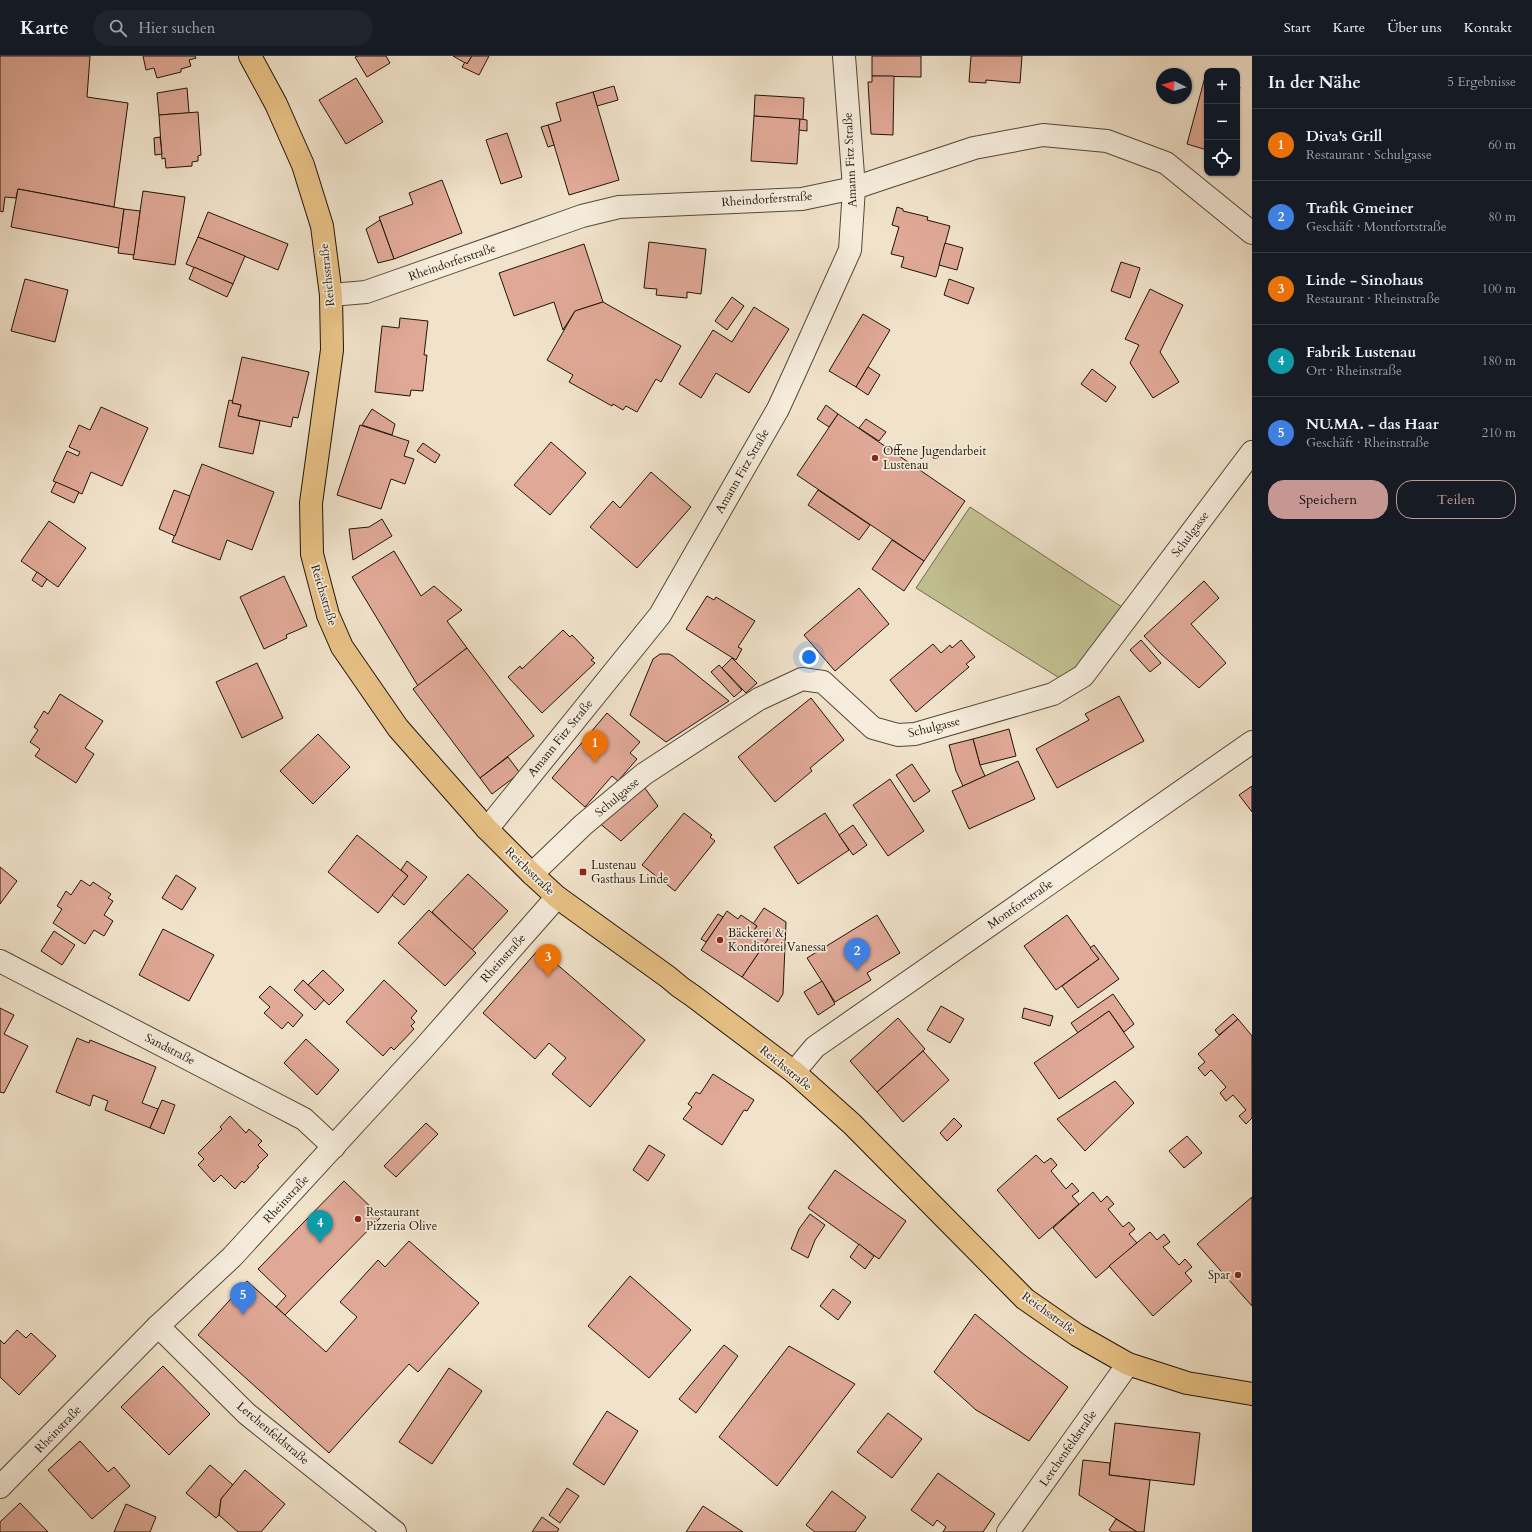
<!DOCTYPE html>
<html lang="de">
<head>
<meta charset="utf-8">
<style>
  body { margin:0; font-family:Cardo,serif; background:#20242c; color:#f1f3f6 }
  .controls { position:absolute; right:12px; top:12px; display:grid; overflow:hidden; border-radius:8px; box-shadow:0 1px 3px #0004 }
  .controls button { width:36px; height:36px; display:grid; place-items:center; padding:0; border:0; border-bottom:1px solid #363941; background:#171b24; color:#f1f3f6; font:20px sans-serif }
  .compass { position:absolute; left:1156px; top:12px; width:36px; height:36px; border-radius:50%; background:#171b24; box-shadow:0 1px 3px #0004; rotate:276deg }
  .you { position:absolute; left:809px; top:601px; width:14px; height:14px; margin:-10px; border:3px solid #fff; border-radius:50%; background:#1a73e8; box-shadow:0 0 0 6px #1a73e833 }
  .badge { display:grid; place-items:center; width:26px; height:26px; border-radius:50%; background:#c59692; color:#fff; font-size:13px; font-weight:700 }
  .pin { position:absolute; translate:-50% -33px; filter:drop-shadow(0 1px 2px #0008) }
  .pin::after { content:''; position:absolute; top:21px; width:14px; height:12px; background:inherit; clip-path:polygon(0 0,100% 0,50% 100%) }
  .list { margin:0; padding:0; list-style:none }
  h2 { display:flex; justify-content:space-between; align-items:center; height:52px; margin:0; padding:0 16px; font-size:17px }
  h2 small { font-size:13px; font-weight:400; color:#9ea1a6 }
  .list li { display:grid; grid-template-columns:26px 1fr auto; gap:12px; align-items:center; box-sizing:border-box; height:72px; padding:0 16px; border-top:1px solid #363941 }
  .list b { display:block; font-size:15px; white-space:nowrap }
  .list p { margin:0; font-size:13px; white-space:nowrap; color:#9ea1a6 }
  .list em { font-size:13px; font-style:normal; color:#9ea1a6 }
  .actions { display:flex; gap:8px; padding:12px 16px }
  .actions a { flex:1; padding:9px 0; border:1px solid #c59692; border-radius:16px; text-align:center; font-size:14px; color:#c59692 }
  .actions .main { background:#c59692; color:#111 }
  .icon { flex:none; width:22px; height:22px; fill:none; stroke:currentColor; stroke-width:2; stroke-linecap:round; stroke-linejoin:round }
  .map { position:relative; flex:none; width:1252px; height:1476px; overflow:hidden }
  header { display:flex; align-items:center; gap:24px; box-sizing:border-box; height:56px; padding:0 20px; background:#171b24; border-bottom:1px solid #363941 }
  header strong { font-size:19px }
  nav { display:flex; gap:22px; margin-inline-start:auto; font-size:14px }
  .search { width:280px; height:36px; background:#20242c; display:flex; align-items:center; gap:10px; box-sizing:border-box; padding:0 14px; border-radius:22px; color:#9ea1a6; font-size:15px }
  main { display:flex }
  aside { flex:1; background:#171b24 }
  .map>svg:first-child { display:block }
</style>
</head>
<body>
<header>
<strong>Karte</strong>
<div class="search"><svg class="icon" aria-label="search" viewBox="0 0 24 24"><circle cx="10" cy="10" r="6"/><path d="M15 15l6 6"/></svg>Hier suchen</div>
<nav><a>Start</a><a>Karte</a><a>Über uns</a><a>Kontakt</a></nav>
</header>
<main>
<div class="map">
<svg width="1252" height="1476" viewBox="0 0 1252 1476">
  <rect width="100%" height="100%" fill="#f1e3cb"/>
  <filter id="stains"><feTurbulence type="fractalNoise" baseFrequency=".005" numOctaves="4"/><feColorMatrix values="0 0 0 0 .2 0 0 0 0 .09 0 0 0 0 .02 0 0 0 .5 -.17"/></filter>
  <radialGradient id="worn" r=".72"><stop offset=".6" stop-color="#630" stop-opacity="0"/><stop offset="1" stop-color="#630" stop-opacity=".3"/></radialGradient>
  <!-- green -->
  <polygon fill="#c2c192" stroke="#706a4e" points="970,451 1131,557 1069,628 916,532"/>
  <!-- building -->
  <g fill="#e0a997" stroke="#1f140a">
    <polygon points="0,0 90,0 87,41 128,47 114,151 18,133 16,142 5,141 3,156 0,155"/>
    <polygon points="143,0 195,0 196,2 189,4 191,10 181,13 181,16 157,22 154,12 146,14"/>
    <polygon points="358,0 386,0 390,7 367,21 355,1"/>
    <polygon points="453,0 472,0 467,8"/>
    <polygon points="472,0 489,0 479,19 462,11 465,6 467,8"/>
    <polygon points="872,0 921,0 921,21 872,20"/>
    <polygon points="971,0 1022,0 1020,27 986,24 986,27 969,26"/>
    <polygon points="872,20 894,20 893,79 871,78 868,26 872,26"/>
    <polygon points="1205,21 1207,22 1207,94 1187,88"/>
    <polygon points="356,22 383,66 346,88 319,44"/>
    <polygon points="614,30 618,44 597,50 593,36"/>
    <polygon points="1237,30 1240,31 1237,44"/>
    <polygon points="187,32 189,57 159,59 157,37"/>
    <polygon points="593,36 619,124 569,139 548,69 561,65 556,47"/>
    <polygon points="755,39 804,42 803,64 754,60"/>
    <polygon points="198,56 201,99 198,100 198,105 192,106 192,110 166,112 165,102 162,103 159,59"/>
    <polygon points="754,60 800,63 797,108 751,105"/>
    <polygon points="800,63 807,64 807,75 799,74"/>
    <polygon points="548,69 554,89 548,91 541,71"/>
    <polygon points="507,77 522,121 501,128 486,84"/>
    <polygon points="160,81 162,98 155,99 154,82"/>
    <polygon points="442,124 462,177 394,203 379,161 413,148 409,137"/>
    <polygon points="18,133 124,153 119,192 11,171"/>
    <polygon points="143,135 185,141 175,209 133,203"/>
    <polygon points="897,151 903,153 903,155 928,161 927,164 950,170 936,221 901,211 904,201 891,198 899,171 892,169"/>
    <polygon points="124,153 140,155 134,199 118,197"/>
    <polygon points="208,156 288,188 278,214 198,181"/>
    <polygon points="380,164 394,203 378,207 366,173"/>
    <polygon points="198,181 245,200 233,228 186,208"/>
    <polygon points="649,186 706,193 701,238 687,236 687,242 656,239 657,233 644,232"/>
    <polygon points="945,187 963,192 957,214 939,209"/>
    <polygon points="584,188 603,246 575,255 563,274 554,246 514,260 499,217"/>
    <polygon points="1121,206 1140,212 1130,242 1111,235"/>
    <polygon points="194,211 233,228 227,241 189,223"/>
    <polygon points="25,223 68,234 55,286 11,275"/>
    <polygon points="949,223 974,232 968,248 944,239"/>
    <polygon points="1150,233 1183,249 1160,296 1179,326 1153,342 1130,307 1139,289 1125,283"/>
    <polygon points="732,241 744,250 727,274 715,265"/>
    <polygon points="603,246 681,290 661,326 656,323 637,356 626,350 623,354 613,348 612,350 569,326 573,319 547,304 575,255"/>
    <polygon points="754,251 789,273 749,337 716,317 701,342 679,328 713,274 732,286"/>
    <polygon points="863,258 890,274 856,331 829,315"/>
    <polygon points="400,262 428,265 424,299 427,299 423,335 411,334 410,340 375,336 382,270 399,272"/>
    <polygon points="242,301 309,316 298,362 293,361 291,371 238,360 241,349 232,347"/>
    <polygon points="868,311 880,319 868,339 856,331"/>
    <polygon points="1092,313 1116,331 1106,346 1081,328"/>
    <polygon points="229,344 233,345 232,347 241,349 238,360 260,365 253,398 219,391"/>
    <polygon points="826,349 838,358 829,371 817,363"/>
    <polygon points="101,351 148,372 122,430 91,416 82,438 53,425 67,395 78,400 80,396 69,391 79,369 90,374"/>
    <polygon points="372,353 395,368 392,379 362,369"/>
    <polygon points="838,358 965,445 924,505 797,419"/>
    <polygon points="866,363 886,376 879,385 859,372"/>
    <polygon points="360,369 409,385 404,400 414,403 405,428 391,423 381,453 337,439"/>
    <polygon points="551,386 586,417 550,459 514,429"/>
    <polygon points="423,387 440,399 435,407 417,395"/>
    <polygon points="202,408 274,436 252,494 227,484 220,504 172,486"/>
    <polygon points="651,416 691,451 637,512 590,471 613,445 620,452"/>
    <polygon points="56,426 79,436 74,447 51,436"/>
    <polygon points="174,434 190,440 175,480 159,473"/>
    <polygon points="818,434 870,469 859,484 808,449"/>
    <polygon points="382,463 392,480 353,504 349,473 369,471"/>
    <polygon points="49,465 86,492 58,531 21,505"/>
    <polygon points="892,484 924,505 904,535 872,513"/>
    <polygon points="394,495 421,540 434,530 462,554 447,565 467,592 418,630 352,521"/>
    <polygon points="37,516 47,523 42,531 32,524"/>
    <polygon points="284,520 307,570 286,579 287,582 264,593 240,541"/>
    <polygon points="1204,525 1219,542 1191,568 1226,607 1199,632 1160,597 1144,580"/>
    <polygon points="859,532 889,568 835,615 804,579"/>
    <polygon points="707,540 714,544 716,541 755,565 738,591 742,593 736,604 686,573"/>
    <polygon points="563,574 570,581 572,579 594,602 591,604 595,607 542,657 508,621 520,610 522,613"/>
    <polygon points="961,584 975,601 966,608 969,611 916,656 890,624 933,588 941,597 950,589 952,592"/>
    <polygon points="1141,584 1161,607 1150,616 1130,594"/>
    <polygon points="467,592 534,680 480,722 413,633"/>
    <polygon points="660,598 669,598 673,600 729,645 666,686 630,659 653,603"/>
    <polygon points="732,602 757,627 746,637 722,612"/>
    <polygon points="257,607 283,662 242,682 216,626"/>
    <polygon points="719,609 742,634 734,641 711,616"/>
    <polygon points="60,638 103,665 85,692 94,698 76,727 35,700 40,693 30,686 38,674 34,671 44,655 48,658"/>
    <polygon points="1119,640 1144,685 1057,732 1036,693 1089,664 1085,658"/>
    <polygon points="811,642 844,684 810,712 812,715 775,746 738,701"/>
    <polygon points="607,657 640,686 630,697 637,703 618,725 612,720 585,751 552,722"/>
    <polygon points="1009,673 1016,700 980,709 973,683"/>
    <polygon points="318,678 350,711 313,748 280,715"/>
    <polygon points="973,683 980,709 985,720 963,730 956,715 949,689"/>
    <polygon points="508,701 520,717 492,738 480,722"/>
    <polygon points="1018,705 1035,743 969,773 952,735"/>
    <polygon points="912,708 930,735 914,746 896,719"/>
    <polygon points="890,723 924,775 888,800 853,749"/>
    <polygon points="1252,730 1252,756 1239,739"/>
    <polygon points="644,731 658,750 621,785 598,766"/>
    <polygon points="684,757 712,779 710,781 715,785 675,835 642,809"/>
    <polygon points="825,757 849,794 798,828 774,791"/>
    <polygon points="853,769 867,789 853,799 839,779"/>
    <polygon points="357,779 408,820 378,857 328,816"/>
    <polygon points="407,805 427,821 404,849 392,839 408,820 401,814"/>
    <polygon points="0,811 17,825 0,848"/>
    <polygon points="468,818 508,855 472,894 432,856"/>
    <polygon points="176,819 196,832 182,854 162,842"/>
    <polygon points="81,824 90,830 93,826 111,838 108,842 113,845 104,859 113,865 104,880 94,874 85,888 53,867 62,853 57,850 66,835 71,839"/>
    <polygon points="764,852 786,866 783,938 778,946 742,921 768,883 754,874 757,870 753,868"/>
    <polygon points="429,854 476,897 445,930 398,887"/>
    <polygon points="727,855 738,863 741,859 757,870 754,874 768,883 742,921 701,894"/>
    <polygon points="718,858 723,861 706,886 701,883"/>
    <polygon points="877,859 900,897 867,917 871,924 835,946 807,902"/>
    <polygon points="1067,859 1099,903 1056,934 1024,890"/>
    <polygon points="163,873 214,899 189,945 139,919"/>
    <polygon points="54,875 75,889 62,909 41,895"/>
    <polygon points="1094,889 1119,923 1078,952 1062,930 1099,903 1090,892"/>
    <polygon points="539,893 645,984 590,1051 552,1018 566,1002 549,987 535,1003 483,957"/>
    <polygon points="323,914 344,934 329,949 308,929"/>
    <polygon points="303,924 324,944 315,954 294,934"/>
    <polygon points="384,924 417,955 411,962 415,966 411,970 414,973 394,994 391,991 383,1000 346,966"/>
    <polygon points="822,925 835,948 818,959 804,936"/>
    <polygon points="270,930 303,959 293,971 288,966 282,973 264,957 270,951 259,941"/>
    <polygon points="1113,938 1134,968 1124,976 1109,955 1078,977 1071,967"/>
    <polygon points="941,950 964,963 950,987 927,974"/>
    <polygon points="0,952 14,959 4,978 28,990 4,1037 0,1036"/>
    <polygon points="1024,952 1053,960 1050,970 1022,962"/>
    <polygon points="1109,955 1134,991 1059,1043 1034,1007"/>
    <polygon points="1233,958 1238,963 1219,979 1215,974"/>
    <polygon points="898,962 925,993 877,1036 850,1005"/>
    <polygon points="1238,963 1252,980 1252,1062 1246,1068 1239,1060 1246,1054 1233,1039 1226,1045 1220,1037 1226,1031 1211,1014 1205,1020 1198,1012 1205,1006 1198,998"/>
    <polygon points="77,982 89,987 90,984 156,1011 142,1047 158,1053 150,1072 105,1054 108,1045 93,1039 90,1050 56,1036"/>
    <polygon points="306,983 339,1014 317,1039 284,1007"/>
    <polygon points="923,995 949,1024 903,1066 877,1036"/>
    <polygon points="713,1018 754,1044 747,1055 744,1054 722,1089 683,1063 692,1051 688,1048 696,1036 700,1038"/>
    <polygon points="1115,1025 1134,1047 1085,1095 1057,1063"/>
    <polygon points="162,1044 175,1049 164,1078 150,1072"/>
    <polygon points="230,1060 246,1077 249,1073 262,1085 258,1089 268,1099 257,1110 259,1111 244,1127 242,1125 235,1133 221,1119 214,1126 198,1109 204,1103 198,1097 222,1073 220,1071"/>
    <polygon points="954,1062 962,1070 947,1085 940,1077"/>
    <polygon points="426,1067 438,1078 396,1121 384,1110"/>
    <polygon points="1187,1080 1202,1097 1184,1112 1169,1095"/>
    <polygon points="649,1089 665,1099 648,1125 633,1114"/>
    <polygon points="1036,1099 1044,1107 1051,1102 1057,1109 1051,1115 1066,1133 1072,1127 1079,1135 1072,1140 1079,1148 1039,1183 997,1134"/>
    <polygon points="835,1114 906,1165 879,1203 808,1152"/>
    <polygon points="344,1125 381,1161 285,1259 276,1251 286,1240 258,1213"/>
    <polygon points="1093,1136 1101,1146 1107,1140 1114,1148 1108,1153 1123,1171 1129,1166 1135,1173 1129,1178 1137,1187 1096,1222 1053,1172"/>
    <polygon points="1252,1141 1252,1250 1197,1188"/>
    <polygon points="810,1158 825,1169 815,1184 808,1202 791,1193 799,1173"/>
    <polygon points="1150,1176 1157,1184 1164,1178 1170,1186 1163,1191 1179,1209 1185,1203 1192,1211 1185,1217 1192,1225 1153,1260 1109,1210"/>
    <polygon points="409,1185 479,1247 418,1316 409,1308 329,1397 198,1279 247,1225 326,1296 357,1261 340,1246 378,1204 385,1211"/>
    <polygon points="859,1188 874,1200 865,1213 850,1201"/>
    <polygon points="630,1220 691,1274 649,1322 588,1270"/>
    <polygon points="833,1233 851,1246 838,1264 820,1250"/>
    <polygon points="975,1258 1022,1297 1068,1331 1029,1385 976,1354 934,1316"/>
    <polygon points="17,1274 26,1282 31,1277 56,1300 19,1339 0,1321 0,1284 4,1288"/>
    <polygon points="724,1289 738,1300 696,1357 679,1343"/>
    <polygon points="789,1290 855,1328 777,1430 719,1381"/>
    <polygon points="163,1310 210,1358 169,1399 121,1351"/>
    <polygon points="449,1312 482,1335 432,1408 399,1386"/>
    <polygon points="607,1355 638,1375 604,1429 573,1408"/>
    <polygon points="888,1357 922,1383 892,1422 857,1396"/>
    <polygon points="1115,1367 1200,1377 1194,1429 1109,1419"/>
    <polygon points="80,1385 108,1416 114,1411 130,1430 92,1463 48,1414"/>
    <polygon points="1083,1404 1110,1407 1109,1419 1150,1424 1144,1476 1137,1476 1079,1439"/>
    <polygon points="210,1409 233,1429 221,1443 219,1459 216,1462 186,1437"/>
    <polygon points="245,1414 285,1448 261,1476 238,1476 219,1459 221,1443"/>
    <polygon points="938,1417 995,1458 983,1476 943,1476 946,1471 937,1464 933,1470 911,1454"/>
    <polygon points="567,1432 579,1440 560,1467 549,1459"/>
    <polygon points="832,1435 866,1461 855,1476 815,1476 806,1469"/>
    <polygon points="20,1447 48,1476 0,1476 0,1466"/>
    <polygon points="126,1448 156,1461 150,1476 114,1476"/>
    <polygon points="703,1450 743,1476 686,1476"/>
    <polygon points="542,1461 559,1473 557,1476 532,1476"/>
    <polygon points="1116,1463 1137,1476 1112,1476 1109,1474"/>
  </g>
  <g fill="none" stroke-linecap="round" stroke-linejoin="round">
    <!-- minor casing -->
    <g stroke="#54483a" stroke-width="24">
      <g id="minor">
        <polyline points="331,239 366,236 582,160 619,151 802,143 854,132 974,92 1043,79 1107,85 1166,107 1252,177"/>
        <polyline points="487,773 660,559 778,353 795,316 850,194 854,132 844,0"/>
        <polyline points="532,818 583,769 644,718 759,643 802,623 823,626 873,672 898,679 915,678 1053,638 1083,620 1252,396"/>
        <polyline points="0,905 304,1063 334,1091"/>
        <polyline points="794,1016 815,991 1252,686"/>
        <polyline points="158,1270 247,1358 395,1476"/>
        <polyline points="0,1431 158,1270 232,1201 424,992 557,841"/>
        <polyline points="1008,1476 1128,1308"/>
      </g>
    </g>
    <!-- primary casing -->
    <g stroke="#1f140a" stroke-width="24">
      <polyline id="primary" points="250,0 276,48 303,109 322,170 331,239 332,294 311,447 312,498 328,559 342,591 398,672 487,773 532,818 557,841 668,921 680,931 693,940 794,1016 852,1068 1025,1243 1077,1279 1128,1308 1187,1327 1252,1338"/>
    </g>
    <!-- minor -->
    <use href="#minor" stroke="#f6eddd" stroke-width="22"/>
    <!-- primary -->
    <use href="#primary" stroke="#e8c286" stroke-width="22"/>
  </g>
  <!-- markers -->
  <g fill="#8f2418" stroke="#f6eddd" stroke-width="1.5">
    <circle cx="875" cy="402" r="4"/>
    <rect x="579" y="812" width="8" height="8" rx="2"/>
    <circle cx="720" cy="884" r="4"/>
    <circle cx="358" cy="1163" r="4"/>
    <circle cx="1238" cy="1219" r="4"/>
  </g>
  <g text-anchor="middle" stroke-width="3.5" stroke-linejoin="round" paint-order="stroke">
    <!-- street labels -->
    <g font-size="12" fill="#1f140a" stroke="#f6eddd">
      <text transform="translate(850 104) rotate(-93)" y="4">Amann Fitz Straße</text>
      <text transform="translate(767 143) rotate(-4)" y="4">Rheindorferstraße</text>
      <text transform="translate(452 206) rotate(-19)" y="4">Rheindorferstraße</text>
      <text transform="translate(327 219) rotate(-96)" y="4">Reichsstraße</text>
      <text transform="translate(742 415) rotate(-60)" y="4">Amann Fitz Straße</text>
      <text transform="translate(1190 478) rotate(-53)" y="4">Schulgasse</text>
      <text transform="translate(324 539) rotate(73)" y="4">Reichsstraße</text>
      <text transform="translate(934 671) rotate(-14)" y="4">Schulgasse</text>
      <text transform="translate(560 682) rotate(-51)" y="4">Amann Fitz Straße</text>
      <text transform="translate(617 741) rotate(-40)" y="4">Schulgasse</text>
      <text transform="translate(530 815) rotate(44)" y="4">Reichsstraße</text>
      <text transform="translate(1020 848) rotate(-35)" y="4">Montfortstraße</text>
      <text transform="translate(503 902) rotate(-48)" y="4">Rheinstraße</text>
      <text transform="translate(170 993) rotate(27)" y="4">Sandstraße</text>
      <text transform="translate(786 1012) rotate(39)" y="4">Reichsstraße</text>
      <text transform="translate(286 1143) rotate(-47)" y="4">Rheinstraße</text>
      <text transform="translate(1049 1257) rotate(36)" y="4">Reichsstraße</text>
      <text transform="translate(58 1373) rotate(-46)" y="4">Rheinstraße</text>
      <text transform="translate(273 1377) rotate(40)" y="4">Lerchenfeldstraße</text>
      <text transform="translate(1068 1392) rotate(-55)" y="4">Lerchenfeldstraße</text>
    </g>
    <!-- poi labels -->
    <g font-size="12" fill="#1f140a" stroke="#f6eddd" text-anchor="start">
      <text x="883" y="399">Offene Jugendarbeit<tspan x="883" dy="14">Lustenau</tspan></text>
      <text x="591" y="813">Lustenau<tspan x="591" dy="14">Gasthaus Linde</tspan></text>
      <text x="728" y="881">Bäckerei &amp;<tspan x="728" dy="14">Konditorei Vanessa</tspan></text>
      <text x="366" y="1160">Restaurant<tspan x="366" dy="14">Pizzeria Olive</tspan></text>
      <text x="1230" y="1223" text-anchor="end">Spar</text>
    </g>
  </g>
  <rect width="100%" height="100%" filter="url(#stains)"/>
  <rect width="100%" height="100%" fill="url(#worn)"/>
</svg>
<div class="controls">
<button>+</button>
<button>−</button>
<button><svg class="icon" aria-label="locate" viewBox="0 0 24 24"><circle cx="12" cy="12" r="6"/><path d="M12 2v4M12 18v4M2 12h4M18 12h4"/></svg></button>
</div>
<svg class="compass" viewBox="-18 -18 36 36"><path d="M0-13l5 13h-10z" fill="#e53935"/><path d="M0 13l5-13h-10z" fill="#9ea1a6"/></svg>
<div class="you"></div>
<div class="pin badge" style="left:595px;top:707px;background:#e8710a">1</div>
<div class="pin badge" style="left:857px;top:915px;background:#3f7fe0">2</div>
<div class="pin badge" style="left:548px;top:921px;background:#e8710a">3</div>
<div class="pin badge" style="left:320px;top:1187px;background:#0f9aa8">4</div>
<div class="pin badge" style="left:243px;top:1259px;background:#3f7fe0">5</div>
</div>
<aside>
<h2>In der Nähe<small>5 Ergebnisse</small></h2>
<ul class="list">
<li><span class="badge" style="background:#e8710a">1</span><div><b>Diva's Grill</b><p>Restaurant · Schulgasse</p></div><em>60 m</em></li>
<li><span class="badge" style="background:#3f7fe0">2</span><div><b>Trafik Gmeiner</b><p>Geschäft · Montfortstraße</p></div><em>80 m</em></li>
<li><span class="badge" style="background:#e8710a">3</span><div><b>Linde - Sinohaus</b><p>Restaurant · Rheinstraße</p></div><em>100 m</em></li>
<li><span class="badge" style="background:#0f9aa8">4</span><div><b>Fabrik Lustenau</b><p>Ort · Rheinstraße</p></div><em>180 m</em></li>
<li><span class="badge" style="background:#3f7fe0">5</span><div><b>NU.MA. - das Haar</b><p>Geschäft · Rheinstraße</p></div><em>210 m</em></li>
</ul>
<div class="actions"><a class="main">Speichern</a><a>Teilen</a></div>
</aside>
</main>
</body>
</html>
